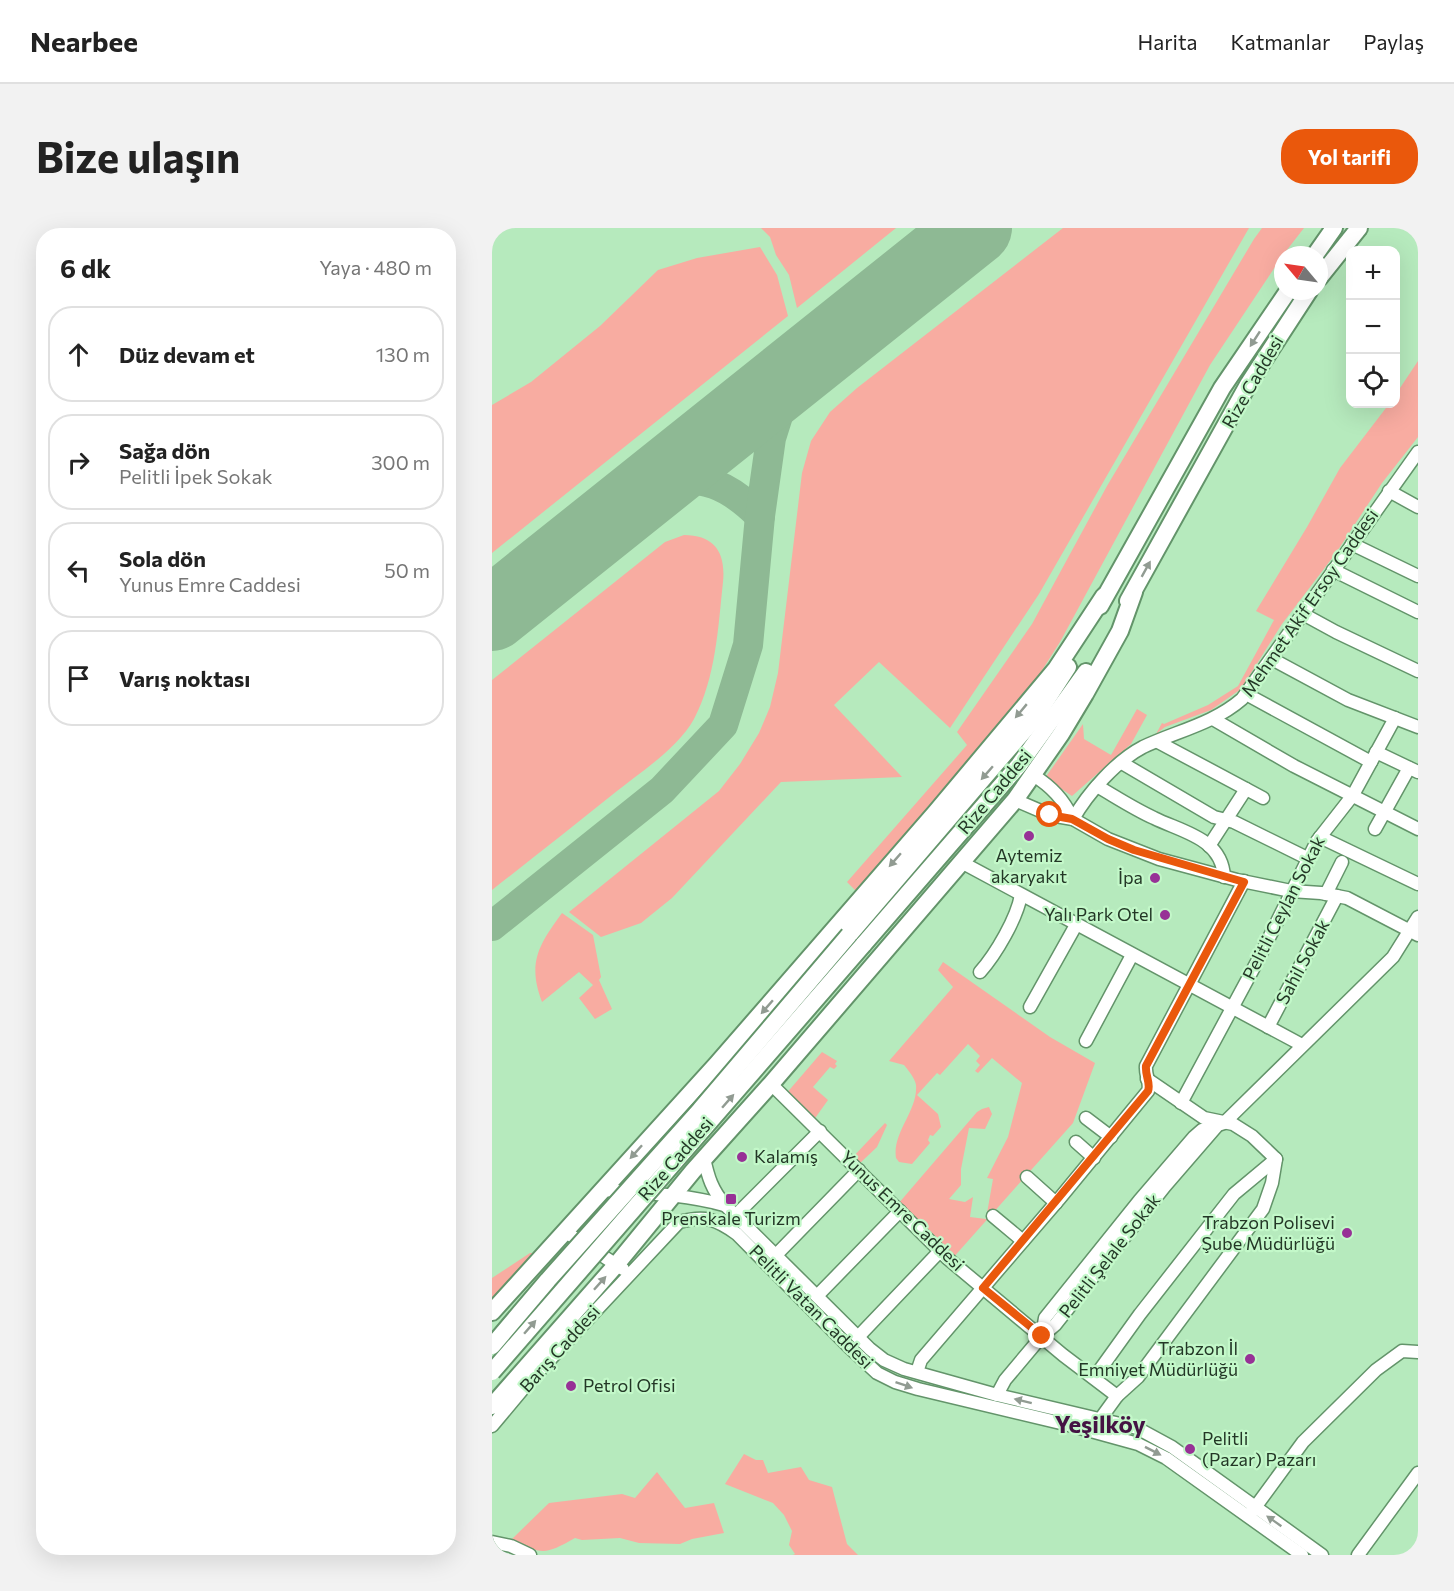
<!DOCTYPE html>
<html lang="tr">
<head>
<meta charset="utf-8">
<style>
  body { margin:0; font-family:Commissioner,sans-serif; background:#f2f2f2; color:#222 }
  .controls { position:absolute; right:18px; top:18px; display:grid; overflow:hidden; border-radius:12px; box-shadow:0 6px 24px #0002 }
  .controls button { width:54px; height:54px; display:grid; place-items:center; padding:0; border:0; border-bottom:2px solid #e0e0e0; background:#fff; color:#222; font:30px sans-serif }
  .compass { position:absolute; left:782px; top:18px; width:54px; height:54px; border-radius:50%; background:#fff; box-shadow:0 6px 24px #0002; rotate:299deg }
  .stop { position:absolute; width:18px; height:18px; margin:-14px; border:4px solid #ea580c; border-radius:50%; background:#fff }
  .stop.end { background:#ea580c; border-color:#fff; box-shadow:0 2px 6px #0008 }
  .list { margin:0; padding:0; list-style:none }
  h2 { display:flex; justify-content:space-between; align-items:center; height:78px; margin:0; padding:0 24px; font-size:26px }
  h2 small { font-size:20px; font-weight:400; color:#767676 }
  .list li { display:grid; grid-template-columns:39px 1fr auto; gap:18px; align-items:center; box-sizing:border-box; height:96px; margin:0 12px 12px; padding:0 12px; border:2px solid #e0e0e0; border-radius:24px }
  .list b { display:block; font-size:22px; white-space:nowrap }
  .list p { margin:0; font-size:20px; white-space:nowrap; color:#767676 }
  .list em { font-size:20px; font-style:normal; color:#767676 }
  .icon { flex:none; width:33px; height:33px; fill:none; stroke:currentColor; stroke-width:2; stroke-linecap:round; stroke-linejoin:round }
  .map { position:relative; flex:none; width:926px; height:1327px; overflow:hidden; border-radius:24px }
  header { display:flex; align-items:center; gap:36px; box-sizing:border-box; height:84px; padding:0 30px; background:#fff; border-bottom:2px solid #e0e0e0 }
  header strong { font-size:28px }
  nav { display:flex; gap:33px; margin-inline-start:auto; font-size:21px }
  .intro { display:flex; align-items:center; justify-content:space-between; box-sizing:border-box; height:144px; padding:0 36px }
  h1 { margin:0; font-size:42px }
  .button { padding:15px 27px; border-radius:24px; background:#ea580c; color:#fff; font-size:21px; font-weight:700 }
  main { display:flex; gap:36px; padding:0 36px }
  aside { flex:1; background:#fff; border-radius:24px; box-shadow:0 6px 24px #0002 }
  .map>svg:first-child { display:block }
</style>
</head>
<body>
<header>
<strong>Nearbee</strong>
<nav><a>Harita</a><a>Katmanlar</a><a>Paylaş</a></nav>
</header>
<div class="intro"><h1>Bize ulaşın</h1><a class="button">Yol tarifi</a></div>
<main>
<aside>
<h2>6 dk<small>Yaya · 480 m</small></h2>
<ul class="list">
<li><svg class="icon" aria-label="ahead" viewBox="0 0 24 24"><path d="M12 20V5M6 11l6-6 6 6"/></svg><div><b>Düz devam et</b></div><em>130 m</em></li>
<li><svg class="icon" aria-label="right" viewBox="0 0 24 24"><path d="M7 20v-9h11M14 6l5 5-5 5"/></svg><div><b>Sağa dön</b><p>Pelitli İpek Sokak</p></div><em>300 m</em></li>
<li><svg class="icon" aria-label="left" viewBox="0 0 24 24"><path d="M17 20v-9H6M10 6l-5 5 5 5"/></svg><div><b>Sola dön</b><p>Yunus Emre Caddesi</p></div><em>50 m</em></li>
<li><svg class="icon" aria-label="arrive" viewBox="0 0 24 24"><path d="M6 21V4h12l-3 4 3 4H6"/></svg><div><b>Varış noktası</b></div></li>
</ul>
</aside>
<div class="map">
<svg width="926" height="1327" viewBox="0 0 926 1327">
  <rect width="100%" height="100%" fill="#b6eabd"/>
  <!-- green -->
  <g fill="#f8aca1">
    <polygon points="269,0 404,0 305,80 297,47 284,27 278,9"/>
    <polygon points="571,0 757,0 547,366 458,500 387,434 342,477 410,549 289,554 180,670 149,695 109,709 77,684 227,563 248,536 267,505 278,479 286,445 310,245 319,213 338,184 365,160"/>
    <polygon points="770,0 812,0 791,27 718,137 568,414 540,458 366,665 355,654 475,517 465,504 540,396 615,258 762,11"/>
    <polygon points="268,19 285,47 296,88 0,325 0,177 39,154 108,98 166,42 205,30"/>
    <polygon points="926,133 926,209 890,255 844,325 790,396 749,461 719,482 673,499 664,506 670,495 672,496 716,477 746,458 782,392 764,383 815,299 848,240 897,176 904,176 904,166"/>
    <path d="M192,307C222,307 234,324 231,354C226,400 224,449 202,491C186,520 150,543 125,563C84,596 42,629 0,662V452L173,314Z"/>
    <polygon points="645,481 655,487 639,516 580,568 553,550 591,496 592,511 619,527"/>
    <path d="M70,685L101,707L109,749L107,752L120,781L103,791L87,770L101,757L87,744L50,774C35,734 47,717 70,685Z"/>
    <path d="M451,734L558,809L603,835L581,895L460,1031L406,976L485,884L490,881L497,879L500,886L493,901L477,900L469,941V957L457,971L473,974L481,969L478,989L494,991L501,951L495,950L516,909L530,855L500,830L486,845L483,843L488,837L484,833L488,828L476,816L448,847L445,845L425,867L446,886L449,899L441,908L438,907L436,912L438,915L420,936L407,934L404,930C400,904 426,883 424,857C423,850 416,842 412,837L397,833L461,759L446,742Z"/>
    <polygon points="330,824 345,833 343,836 345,838 342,841 338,839 321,859 336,872 321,893 293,867"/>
    <polygon points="393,895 395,897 385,919 366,937 360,930"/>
    <polygon points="38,1025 45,1025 0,1074 0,1050"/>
    <polygon points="252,1226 264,1232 271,1232 276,1245 309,1239 317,1252 340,1259 355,1316 366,1327 301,1327 303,1326 297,1317 300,1303 292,1287 281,1275 233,1256"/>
    <path d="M165,1244L193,1280L222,1275L232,1305L200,1311L188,1316L147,1315L128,1310L90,1312L83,1310C53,1327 50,1327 20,1311L57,1275L130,1266L143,1270Z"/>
  </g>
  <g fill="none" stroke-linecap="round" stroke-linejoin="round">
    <!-- taxiway -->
    <g stroke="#8eb994" stroke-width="30">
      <path d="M167,253C211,246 237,257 268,288"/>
      <polyline points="0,698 170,562 231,497 256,417 268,288 279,210 291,172 307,141"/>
    </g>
    <!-- runway -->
    <polyline stroke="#8eb994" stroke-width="74" points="0,386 483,0"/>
    <!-- minor casing -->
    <g stroke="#63946a" stroke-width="15">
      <g id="minor">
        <polyline points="897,263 926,279"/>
        <polyline points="860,316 926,348"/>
        <polyline points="841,342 926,384"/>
        <polyline points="811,386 844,404 926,443"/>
        <polyline points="780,431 856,472 926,499"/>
        <polyline points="754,466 879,534"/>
        <polyline points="721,491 802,538 926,601"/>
        <polyline points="666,514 771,570"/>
        <polyline points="884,524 926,544"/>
        <polyline points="630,535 722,589 742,594 815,630"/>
        <path d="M541,547C560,559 571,571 581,591"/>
        <path d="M605,558C624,569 642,581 662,590C690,604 730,610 732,649"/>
        <polyline points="523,572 558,587 581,591 616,611 667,631 745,652 799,663 829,665 855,670 926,707"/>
        <path d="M581,591C596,565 624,533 651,519C685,503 721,496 750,471L926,224"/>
        <polyline points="883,601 917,540"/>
        <polyline points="828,609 926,656"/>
        <polyline points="717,618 754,561"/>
        <polyline points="469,634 810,817"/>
        <polyline points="834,666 850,634"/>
        <path d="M488,744C504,726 525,690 529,667"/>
        <polyline points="538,779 584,697"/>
        <polyline points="776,799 845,668"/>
        <polyline points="594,813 640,727"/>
        <polyline points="279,856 455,1030 571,1127 625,1168 604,1197"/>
        <polyline points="689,875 767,730 825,613 861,567 903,490"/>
        <polyline points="594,890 619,909"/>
        <polyline points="584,914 602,930"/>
        <path d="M212,930C216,949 220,962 233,977L378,1121L392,1132L412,1141L505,1167L645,1200L680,1219L830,1327"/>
        <polyline points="535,949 564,975"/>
        <path d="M110,962C150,965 192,966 232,977"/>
        <polyline points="244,987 328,903"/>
        <polyline points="501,988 531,1013"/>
        <polyline points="72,1003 131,1041"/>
        <polyline points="284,1027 367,942"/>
        <polyline points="325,1068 408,983"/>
        <polyline points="550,1108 553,1090 647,973 702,909 710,902 732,895 901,729 926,689"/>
        <polyline points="366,1109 448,1023"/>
        <path d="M425,1144L429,1132L568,970L656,863C659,855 653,848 654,838L752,653"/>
        <polyline points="602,1150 648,1086 742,966 784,931 760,908 741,896 712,890 655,851"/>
        <polyline points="505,1167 513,1152 550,1108 563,1097 673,958 724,899"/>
        <polyline points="625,1168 646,1149 771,981 780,955 784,931"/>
        <path d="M0,1198L36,1155L187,994C213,987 224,991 245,1006L357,1119L385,1145L403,1154L426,1161L577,1197L646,1216L674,1230L810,1327"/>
        <polyline points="759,1285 811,1214 884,1142 910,1123 926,1124"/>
        <polyline points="0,1314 19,1318 38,1327"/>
        <polyline points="866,1327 926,1245"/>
      </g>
    </g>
    <!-- highway casing -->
    <g stroke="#63946a" stroke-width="20">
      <g id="highway">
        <polyline points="823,27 842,0"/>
        <polyline points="827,50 867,0"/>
        <polyline points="636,373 757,155 817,63"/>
        <polyline points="608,378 730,160 796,63"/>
        <polyline points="357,707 543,490 576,439"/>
        <polyline points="371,717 527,537 594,444"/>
        <polyline points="0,1084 225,836 444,584 564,441 612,368"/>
        <polyline points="0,1178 124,1037 201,943 279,856 523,572 569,506 593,466 628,403 642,364"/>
      </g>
    </g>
    <!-- minor -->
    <use href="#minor" stroke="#fff" stroke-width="12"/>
    <!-- highway -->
    <use href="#highway" stroke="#fff" stroke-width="16"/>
    <!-- highway-bridge casing -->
    <g stroke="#63946a" stroke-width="20" stroke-linecap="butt">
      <g id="highway-bridge">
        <polyline points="0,1118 56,1052 208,882 357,707"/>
        <polyline points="0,1144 371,717"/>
      </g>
    </g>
    <!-- highway-bridge -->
    <use href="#highway-bridge" stroke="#fff" stroke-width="16"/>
  </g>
  <!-- one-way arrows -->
  <defs><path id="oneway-solid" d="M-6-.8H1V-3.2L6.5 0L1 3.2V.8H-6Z" transform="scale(1.5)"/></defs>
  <g fill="#919b92">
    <use href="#oneway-solid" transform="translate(763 111) rotate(123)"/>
    <use href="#oneway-solid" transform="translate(654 341) rotate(-61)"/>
    <use href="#oneway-solid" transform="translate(529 483) rotate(130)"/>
    <use href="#oneway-solid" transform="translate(495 545) rotate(131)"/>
    <use href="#oneway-solid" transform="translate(403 632) rotate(131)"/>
    <use href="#oneway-solid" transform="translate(275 779) rotate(131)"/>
    <use href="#oneway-solid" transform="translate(236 873) rotate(-49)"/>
    <use href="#oneway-solid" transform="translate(144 924) rotate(132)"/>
    <use href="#oneway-solid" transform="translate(108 1055) rotate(-48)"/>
    <use href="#oneway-solid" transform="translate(38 1099) rotate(-49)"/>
    <use href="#oneway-solid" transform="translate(412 1157) rotate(19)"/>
    <use href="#oneway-solid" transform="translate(531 1173) rotate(-166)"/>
    <use href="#oneway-solid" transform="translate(661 1223) rotate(27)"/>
    <use href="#oneway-solid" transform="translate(782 1293) rotate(-145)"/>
  </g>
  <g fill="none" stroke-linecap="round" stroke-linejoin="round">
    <!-- route -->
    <path stroke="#ea580c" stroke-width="8" d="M550,1108L491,1060L656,863C659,855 653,848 654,838L752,654L642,622L616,611L580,591L558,587"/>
  </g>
  <!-- markers -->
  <g fill="#973196" stroke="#c3f8c9" stroke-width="2">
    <circle cx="537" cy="608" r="6"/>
    <circle cx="663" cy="650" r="6"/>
    <circle cx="673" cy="687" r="6"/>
    <circle cx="250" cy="929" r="6"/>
    <rect x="233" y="965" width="12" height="12" rx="3"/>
    <circle cx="855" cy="1005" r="6"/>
    <circle cx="758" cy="1131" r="6"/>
    <circle cx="79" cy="1158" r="6"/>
    <circle cx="698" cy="1221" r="6"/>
  </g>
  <g text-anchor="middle" stroke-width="4.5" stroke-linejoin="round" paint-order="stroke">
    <!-- street labels -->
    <g font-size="18" fill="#233726" stroke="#c3f8c9">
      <text transform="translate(761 154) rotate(-60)" y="6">Rize Caddesi</text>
      <text transform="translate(818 375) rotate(-55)" y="6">Mehmet Akif Ersoy Caddesi</text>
      <text transform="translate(503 564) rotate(-50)" y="6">Rize Caddesi</text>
      <text transform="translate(792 680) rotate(-63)" y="6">Pelitli Ceylan Sokak</text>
      <text transform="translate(811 734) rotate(-62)" y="6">Sahil Sokak</text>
      <text transform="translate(184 931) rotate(-49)" y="6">Rize Caddesi</text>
      <text transform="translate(410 983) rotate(44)" y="6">Yunus Emre Caddesi</text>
      <text transform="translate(618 1028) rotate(-52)" y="6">Pelitli Şelale Sokak</text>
      <text transform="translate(319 1079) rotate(45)" y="6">Pelitli Vatan Caddesi</text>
      <text transform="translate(68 1121) rotate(-48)" y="6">Barış Caddesi</text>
    </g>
    <!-- poi labels -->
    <g font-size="18" fill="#233726" stroke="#c3f8c9" text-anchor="end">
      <text x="537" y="634" text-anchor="middle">Aytemiz<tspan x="537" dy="21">akaryakıt</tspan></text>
      <text x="651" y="656">İpa</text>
      <text x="661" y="693">Yalı Park Otel</text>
      <text x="262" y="935" text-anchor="start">Kalamış</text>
      <text x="239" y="997" text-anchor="middle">Prenskale Turizm</text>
      <text x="843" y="1001">Trabzon Polisevi<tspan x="843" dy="21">Şube Müdürlüğü</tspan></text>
      <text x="746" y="1127">Trabzon İl<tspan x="746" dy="21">Emniyet Müdürlüğü</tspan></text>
      <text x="91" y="1164" text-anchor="start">Petrol Ofisi</text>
      <text x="710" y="1217" text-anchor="start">Pelitli<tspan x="710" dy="21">(Pazar) Pazarı</tspan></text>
    </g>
    <!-- district labels -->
    <g font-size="24" font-weight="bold" fill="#441343" stroke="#c3f8c9">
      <text x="608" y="1205">Yeşilköy</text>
    </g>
  </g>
</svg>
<div class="controls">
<button>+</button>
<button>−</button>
<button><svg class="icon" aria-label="locate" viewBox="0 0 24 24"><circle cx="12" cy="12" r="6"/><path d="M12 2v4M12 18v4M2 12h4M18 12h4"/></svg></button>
</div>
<svg class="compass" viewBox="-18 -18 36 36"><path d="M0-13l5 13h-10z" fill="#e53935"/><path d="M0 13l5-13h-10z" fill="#767676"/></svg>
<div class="stop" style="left:558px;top:587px"></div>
<div class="stop end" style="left:550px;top:1108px"></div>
</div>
</main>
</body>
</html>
